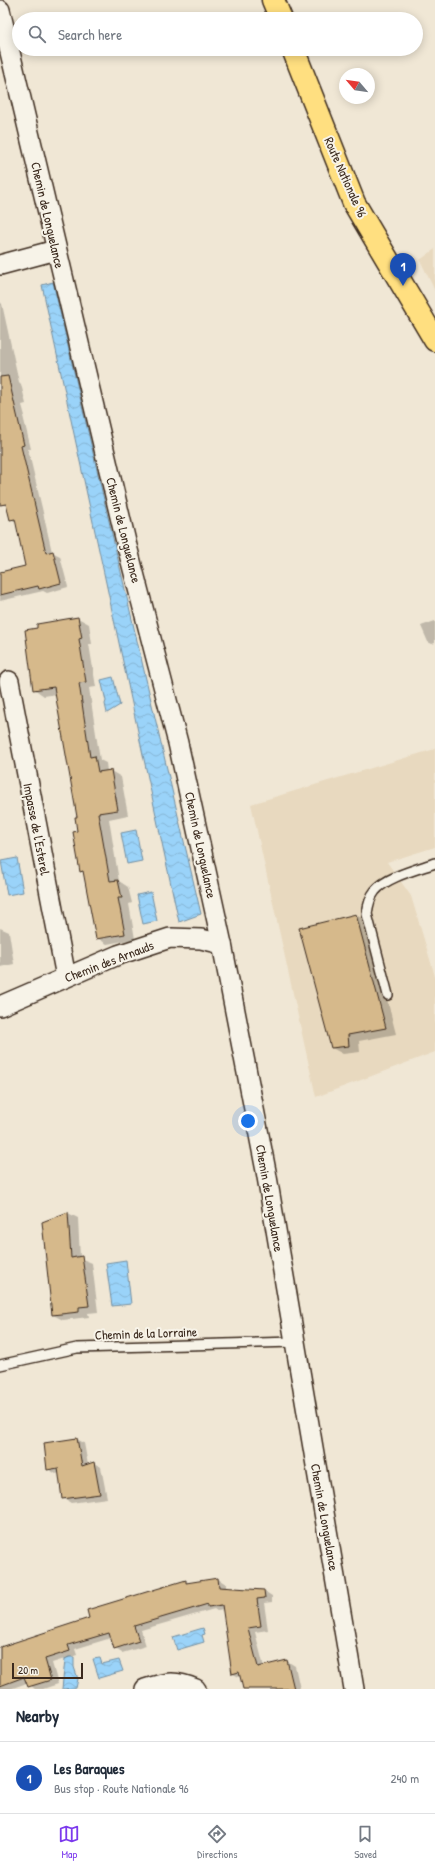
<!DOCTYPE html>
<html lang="en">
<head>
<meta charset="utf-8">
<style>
  body { margin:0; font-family:"Patrick Hand",sans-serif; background:#f6f6f7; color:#1f2937 }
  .compass { position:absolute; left:339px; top:68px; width:36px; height:36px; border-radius:50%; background:#fff; box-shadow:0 2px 10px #0003; rotate:299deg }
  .scale { position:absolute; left:12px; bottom:10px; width:71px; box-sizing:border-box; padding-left:4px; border:2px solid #3b2a1e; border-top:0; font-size:11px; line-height:14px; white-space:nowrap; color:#3b2a1e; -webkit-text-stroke:3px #f7f3e8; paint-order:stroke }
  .you { position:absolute; left:248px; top:1121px; width:14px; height:14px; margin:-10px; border:3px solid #fff; border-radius:50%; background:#1a73e8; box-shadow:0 0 0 6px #1a73e833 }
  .badge { display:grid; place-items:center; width:26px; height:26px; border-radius:50%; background:#7c3aed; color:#fff; font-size:13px; font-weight:700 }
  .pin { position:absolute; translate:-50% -33px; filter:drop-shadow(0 1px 2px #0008) }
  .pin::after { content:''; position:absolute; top:21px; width:14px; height:12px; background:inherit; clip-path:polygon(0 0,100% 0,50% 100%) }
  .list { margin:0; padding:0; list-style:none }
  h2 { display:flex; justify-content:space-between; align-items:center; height:52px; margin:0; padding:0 16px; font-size:17px }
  h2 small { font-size:13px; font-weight:400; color:#747a83 }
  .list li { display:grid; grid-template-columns:26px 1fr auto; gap:12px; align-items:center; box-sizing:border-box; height:72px; padding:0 16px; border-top:1px solid #e0e1e3 }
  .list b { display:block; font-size:15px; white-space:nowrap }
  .list p { margin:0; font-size:13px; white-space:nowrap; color:#747a83 }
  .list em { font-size:13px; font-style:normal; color:#747a83 }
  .icon { flex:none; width:22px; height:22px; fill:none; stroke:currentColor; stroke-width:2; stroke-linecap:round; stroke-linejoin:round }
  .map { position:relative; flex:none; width:435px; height:1689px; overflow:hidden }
  .search { position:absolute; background:#fff; box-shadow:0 2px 10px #0003; left:12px; right:12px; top:12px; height:44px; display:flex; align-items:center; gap:10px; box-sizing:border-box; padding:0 14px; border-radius:22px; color:#747a83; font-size:15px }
  .sheet { height:124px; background:#fff }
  nav { display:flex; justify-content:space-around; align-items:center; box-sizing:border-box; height:56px; border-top:1px solid #e0e1e3; background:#fff; font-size:11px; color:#747a83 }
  nav a { display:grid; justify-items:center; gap:2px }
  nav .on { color:#7c3aed }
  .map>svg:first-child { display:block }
</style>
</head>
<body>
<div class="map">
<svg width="435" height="1689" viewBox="0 0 435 1689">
  <defs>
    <pattern id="water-waves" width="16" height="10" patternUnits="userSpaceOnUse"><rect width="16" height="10" fill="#9ad3f9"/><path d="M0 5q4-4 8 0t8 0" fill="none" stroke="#86b5d5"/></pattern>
  </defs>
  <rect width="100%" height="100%" fill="#f0e7d5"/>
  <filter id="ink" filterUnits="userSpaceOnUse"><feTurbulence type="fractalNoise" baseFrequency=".025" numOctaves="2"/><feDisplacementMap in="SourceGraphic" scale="8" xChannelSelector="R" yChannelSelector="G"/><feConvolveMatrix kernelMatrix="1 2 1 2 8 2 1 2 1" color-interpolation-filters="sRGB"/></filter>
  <g filter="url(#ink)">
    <!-- built -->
    <g fill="#e8d9bf">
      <polygon points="435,249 435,291 420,260"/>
      <polygon points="435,749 435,847 387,862 411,896 435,976 435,1052 316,1097 251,804"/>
    </g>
    <!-- water -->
    <g fill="url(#water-waves)" stroke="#748fa1">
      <polygon points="53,282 201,914 179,922 42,285"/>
      <polygon points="113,677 120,705 107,713 105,704 106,701 101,680"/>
      <polygon points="136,830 142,861 127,864 121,833"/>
      <polygon points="17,858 23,892 7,895 1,861"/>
      <polygon points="151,892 157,921 143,924 137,895"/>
      <polygon points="126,1260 131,1304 112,1306 106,1263"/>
      <polygon points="203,1628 205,1634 202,1635 204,1642 177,1650 173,1637"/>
      <polygon points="69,1657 74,1657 74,1667 78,1679 76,1688 62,1689 65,1659"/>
      <polygon points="100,1658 102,1664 119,1660 123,1671 99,1678 93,1659"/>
    </g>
    <!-- shadow -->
    <g fill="#0003">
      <polygon points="0,302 2,304 19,382 21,384 26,404 22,405 25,416 23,416 31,449 28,449 42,508 52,552 60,556 68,587 47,593 43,591 0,601 0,573 26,566 16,522 11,519 8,507 3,504 0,491"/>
      <polygon points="78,618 89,624 92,644 89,644 96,687 89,688 100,760 106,763 107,771 111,771 121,777 128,815 109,819 119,881 128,887 132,903 129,904 135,939 107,944 97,938 85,873 81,871 78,817 57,694 44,696 34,689 38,625"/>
      <polygon points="435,621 435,643 432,644 428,642 421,626"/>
      <polygon points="356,915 367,921 396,1034 359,1041 360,1052 343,1054 332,1048 300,929"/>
      <polygon points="0,928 9,932 14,964 0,967"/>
      <polygon points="68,1213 78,1218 80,1258 92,1263 98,1312 88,1313 89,1317 63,1320 53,1315 44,1222"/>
      <polygon points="77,1439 84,1443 88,1465 94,1463 101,1467 107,1498 71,1503 63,1498 59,1473 56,1474 48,1469"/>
      <polygon points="218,1579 226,1584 226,1588 264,1591 272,1596 272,1602 264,1603 268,1630 255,1632 264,1667 287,1661 295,1666 300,1689 244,1689 241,1678 233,1674 224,1610 217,1611 214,1609 141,1630 146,1646 122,1653 114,1648 111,1638 75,1649 77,1655 52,1663 58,1684 43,1689 35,1689 27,1683 10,1689 0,1689 0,1651 91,1619 185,1581 189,1584"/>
    </g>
    <!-- building -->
    <g fill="#d6b98b" stroke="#3b2a1e">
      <polygon points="8,376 24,445 21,446 46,553 53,551 61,583 39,589 38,586 0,595 0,572 25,566 15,519 10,520 6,504 0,505 0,377"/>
      <polygon points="78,617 82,638 79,639 86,682 79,683 90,757 95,756 98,772 111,770 118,810 98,813 110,881 118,880 122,898 118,898 125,934 96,939 83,871 80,872 73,832 77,831 75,817 77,817 54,687 33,690 25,630 37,628 37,624"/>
      <polygon points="356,914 386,1028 348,1035 349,1046 331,1048 299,928"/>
      <polygon points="68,1212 71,1258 82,1256 89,1306 79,1307 79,1312 52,1315 42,1222"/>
      <polygon points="77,1438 82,1466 94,1462 100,1494 62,1499 58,1468 47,1470 44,1443"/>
      <polygon points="218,1578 219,1587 264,1590 265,1598 257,1599 261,1626 248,1628 258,1667 287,1660 294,1689 243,1689 239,1672 232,1674 222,1605 208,1607 208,1604 134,1626 139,1641 114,1649 109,1633 68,1645 70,1651 45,1659 51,1680 28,1687 24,1677 0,1686 0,1647 89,1618 87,1610 186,1580 186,1583"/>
    </g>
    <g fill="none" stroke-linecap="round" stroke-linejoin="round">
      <!-- lane casing -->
      <g stroke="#3b2a1e" stroke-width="12">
        <g id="lane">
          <path d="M388,995L367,914C368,906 370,897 375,891C386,877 418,869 435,863"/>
          <polyline points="0,1365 77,1348 294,1342"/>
        </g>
      </g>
      <!-- street casing -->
      <g stroke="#3b2a1e" stroke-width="22">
        <g id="street">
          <polyline points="0,10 127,546 178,743 222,944 266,1171 354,1689"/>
          <polyline points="0,265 56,250"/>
          <polyline points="9,681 66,977"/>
          <polyline points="0,1006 118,955 170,938 201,939 222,944"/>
          <path d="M145,1689C166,1682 175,1680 196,1689"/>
        </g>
      </g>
      <!-- primary casing -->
      <g stroke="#3b2a1e" stroke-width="25">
        <g id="primary">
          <polyline points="273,0 281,19"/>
          <polyline points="293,49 354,203 435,340"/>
        </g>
      </g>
      <!-- lane -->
      <use href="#lane" stroke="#f7f3e8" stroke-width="9"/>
      <!-- street -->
      <use href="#street" stroke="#f7f3e8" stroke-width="19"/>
      <!-- primary -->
      <use href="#primary" stroke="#ffdf80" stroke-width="22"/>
    </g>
  </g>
  <g text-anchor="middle" stroke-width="4" stroke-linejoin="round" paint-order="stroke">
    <!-- street labels -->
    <g font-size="13" fill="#3b2a1e" stroke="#f7f3e8">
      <text transform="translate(346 177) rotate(66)" y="5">Route Nationale 96</text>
      <text transform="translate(48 215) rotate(77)" y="5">Chemin de Longuelance</text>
      <text transform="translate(124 530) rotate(76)" y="5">Chemin de Longuelance</text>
      <text transform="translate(37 829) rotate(79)" y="5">Impasse de l'Esterel</text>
      <text transform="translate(201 845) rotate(78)" y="5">Chemin de Longuelance</text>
      <text transform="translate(109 961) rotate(-21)" y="5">Chemin des Arnauds</text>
      <text transform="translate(270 1198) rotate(80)" y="5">Chemin de Longuelance</text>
      <text transform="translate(146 1333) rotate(-2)" y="5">Chemin de la Lorraine</text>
      <text transform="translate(325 1517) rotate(80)" y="5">Chemin de Longuelance</text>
    </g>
  </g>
</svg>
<svg class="compass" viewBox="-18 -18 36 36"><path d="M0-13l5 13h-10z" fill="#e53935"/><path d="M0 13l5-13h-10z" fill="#747a83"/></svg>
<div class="scale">20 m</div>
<div class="you"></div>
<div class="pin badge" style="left:403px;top:286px;background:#1a4fb4">1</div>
<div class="search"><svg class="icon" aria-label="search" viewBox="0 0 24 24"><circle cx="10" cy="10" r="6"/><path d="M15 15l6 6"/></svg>Search here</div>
</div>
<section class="sheet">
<h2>Nearby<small></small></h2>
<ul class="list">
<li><span class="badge" style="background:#1a4fb4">1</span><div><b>Les Baraques</b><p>Bus stop · Route Nationale 96</p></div><em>240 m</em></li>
</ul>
</section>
<nav>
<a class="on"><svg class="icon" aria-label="map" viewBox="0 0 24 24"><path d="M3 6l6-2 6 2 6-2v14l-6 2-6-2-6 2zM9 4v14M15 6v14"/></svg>Map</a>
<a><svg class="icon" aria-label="directions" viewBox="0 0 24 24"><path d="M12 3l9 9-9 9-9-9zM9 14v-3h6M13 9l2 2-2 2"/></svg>Directions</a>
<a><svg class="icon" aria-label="saved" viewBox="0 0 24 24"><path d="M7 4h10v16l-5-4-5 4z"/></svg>Saved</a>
</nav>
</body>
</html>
